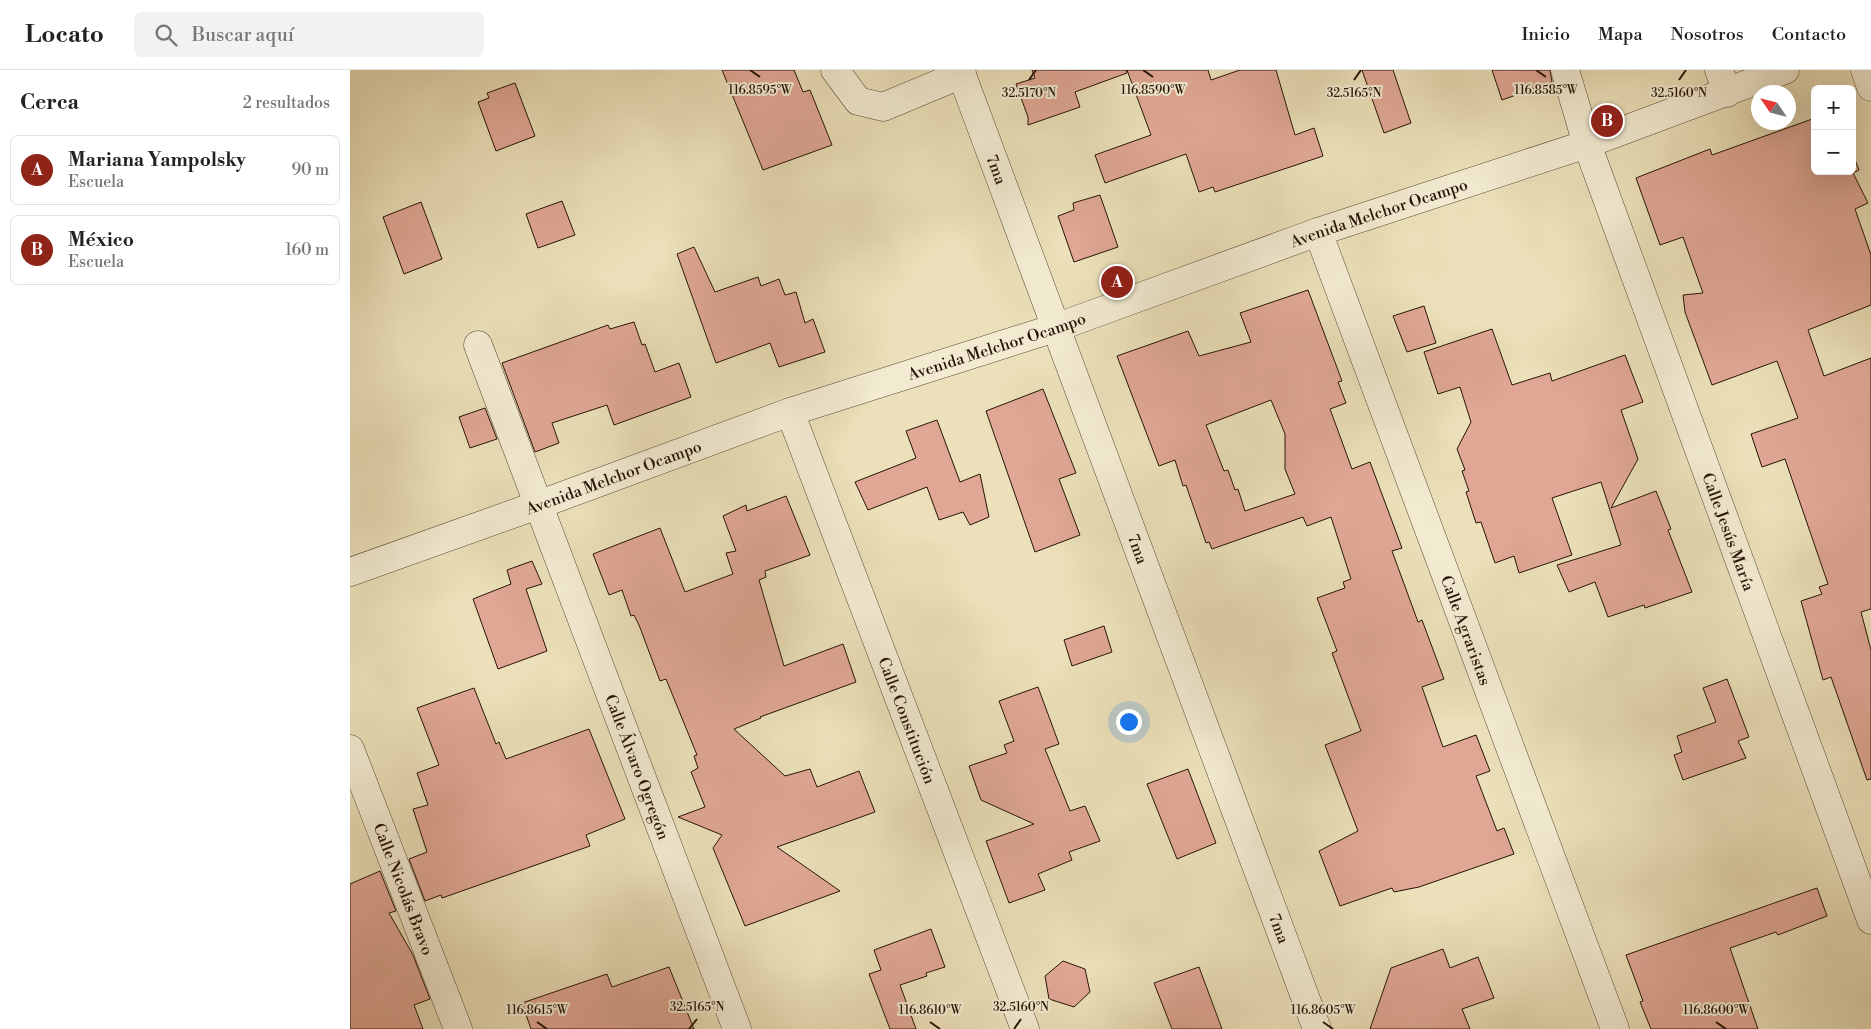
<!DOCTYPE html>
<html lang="es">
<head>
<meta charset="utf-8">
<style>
  body { margin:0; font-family:"Libre Bodoni",serif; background:#f2f2f2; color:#222 }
  .controls { position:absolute; right:15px; top:15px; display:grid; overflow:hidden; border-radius:8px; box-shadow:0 5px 20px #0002 }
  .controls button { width:45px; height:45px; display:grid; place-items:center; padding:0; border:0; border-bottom:1px solid #e0e0e0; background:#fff; color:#222; font:25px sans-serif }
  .compass { position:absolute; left:1401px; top:15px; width:45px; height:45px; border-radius:50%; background:#fff; box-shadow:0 5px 20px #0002; rotate:305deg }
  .you { position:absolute; left:778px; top:651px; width:18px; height:18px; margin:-12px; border:4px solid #fff; border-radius:50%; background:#1a73e8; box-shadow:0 0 0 8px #1a73e833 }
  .badge { display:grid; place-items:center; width:32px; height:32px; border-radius:50%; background:#8f2418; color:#fff; font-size:16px; font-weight:700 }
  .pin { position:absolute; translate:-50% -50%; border:2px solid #fff; box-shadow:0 1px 5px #0006 }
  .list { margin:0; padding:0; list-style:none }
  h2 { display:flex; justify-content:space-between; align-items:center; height:65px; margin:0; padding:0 20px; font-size:21px }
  h2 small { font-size:16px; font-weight:400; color:#767676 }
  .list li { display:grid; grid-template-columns:32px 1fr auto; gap:15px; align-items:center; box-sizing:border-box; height:70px; margin:0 10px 10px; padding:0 10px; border:1px solid #e0e0e0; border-radius:8px }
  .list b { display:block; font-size:19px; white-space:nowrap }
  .list p { margin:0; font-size:16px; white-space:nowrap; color:#767676 }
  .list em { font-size:16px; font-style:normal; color:#767676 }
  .icon { flex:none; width:28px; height:28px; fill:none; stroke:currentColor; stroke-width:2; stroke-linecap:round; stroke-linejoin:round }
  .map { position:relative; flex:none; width:1521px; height:959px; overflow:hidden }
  header { display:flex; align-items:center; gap:30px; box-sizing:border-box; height:70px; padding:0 25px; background:#fff; border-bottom:1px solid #e0e0e0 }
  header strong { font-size:24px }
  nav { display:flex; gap:28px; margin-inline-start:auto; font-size:18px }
  .search { width:350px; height:45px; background:#f2f2f2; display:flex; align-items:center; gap:12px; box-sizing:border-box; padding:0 18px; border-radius:8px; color:#767676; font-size:19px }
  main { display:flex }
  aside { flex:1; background:#fff }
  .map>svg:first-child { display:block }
</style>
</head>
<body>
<header>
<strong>Locato</strong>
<div class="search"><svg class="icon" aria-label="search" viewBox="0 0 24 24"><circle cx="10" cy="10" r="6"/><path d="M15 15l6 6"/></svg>Buscar aquí</div>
<nav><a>Inicio</a><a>Mapa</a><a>Nosotros</a><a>Contacto</a></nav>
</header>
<main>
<aside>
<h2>Cerca<small>2 resultados</small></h2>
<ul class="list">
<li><span class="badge">A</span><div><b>Mariana Yampolsky</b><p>Escuela</p></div><em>90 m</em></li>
<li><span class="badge">B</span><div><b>México</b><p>Escuela</p></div><em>160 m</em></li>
</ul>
</aside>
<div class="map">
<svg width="1521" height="959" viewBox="0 0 1521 959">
  <rect width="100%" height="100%" fill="#ebe0b9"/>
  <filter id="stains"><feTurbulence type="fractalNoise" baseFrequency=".004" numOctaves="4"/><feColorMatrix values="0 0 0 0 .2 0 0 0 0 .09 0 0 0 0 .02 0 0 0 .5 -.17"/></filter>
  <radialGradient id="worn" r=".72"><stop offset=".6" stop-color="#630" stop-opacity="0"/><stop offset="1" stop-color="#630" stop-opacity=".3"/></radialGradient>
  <!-- building -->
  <g fill="#dfa794" stroke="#271406" fill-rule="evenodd">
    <polygon points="372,0 444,0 453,22 460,20 482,75 413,100"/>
    <polygon points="682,0 776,0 777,3 725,22 730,37 678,55 678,47 666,14 685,8"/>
    <polygon points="777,0 858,0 861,10 890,0 926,0 945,65 964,58 973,86 865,122 863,117 849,122 836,84 755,113 745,85 801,65"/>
    <polygon points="1012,0 1043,0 1061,53 1034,63"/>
    <polygon points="1142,0 1200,0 1202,12 1152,30"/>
    <polygon points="165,13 185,66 146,81 128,32 139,28 137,23"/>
    <polygon points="1465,48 1465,101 1502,101 1502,82 1509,100 1503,103 1518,133 1505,139 1521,185 1521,235 1458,260 1474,306 1521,288 1521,539 1511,542 1521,580 1521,709 1517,710 1481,607 1473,610 1451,531 1472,524 1469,517 1478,514 1435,389 1412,397 1401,364 1448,348 1427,291 1362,315 1335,242 1333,225 1353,223 1333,167 1310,175 1286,108 1360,79 1362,85"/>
    <polygon points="750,125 768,177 724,192 708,146 724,140 723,133"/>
    <polygon points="212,131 225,165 188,178 176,144"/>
    <polygon points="71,132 92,189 54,204 33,147"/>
    <polygon points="344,177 365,222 408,207 411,216 429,209 435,225 446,222 455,253 463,249 475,282 429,297 420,273 366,293 327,184"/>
    <path d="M958,220L992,311L988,312L996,333L980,339L1002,399L1020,392L1052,478L1042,481L1068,552L1072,550L1094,609L1072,617L1093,677L1126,665L1140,701L1126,706L1147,761L1154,758L1164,784L1069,817L1044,822L1042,818L990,836L969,781L1008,761L975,675L1011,661L982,583L987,581L967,528L995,518L993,512L1001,509L981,447L957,456L953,447L862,479L859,472L856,473L836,415L833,416L825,390L809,396L767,286L838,261L849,286L901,272L890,243ZM921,330L935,364V399L945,424L895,441L888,419L885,420L878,400L874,401L856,355Z"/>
    <polygon points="1074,236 1086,273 1057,282 1043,246"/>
    <polygon points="284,252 292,275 295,274 305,302 329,293 341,327 264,355 257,335 202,353 209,373 185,382 152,293 258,255 260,259"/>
    <polygon points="1142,259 1162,315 1200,303 1202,311 1275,285 1293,332 1271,340 1288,389 1261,438 1306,421 1321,459 1318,460 1342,522 1295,538 1294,535 1258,547 1245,512 1219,522 1207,495 1271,475 1251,412 1202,428 1222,485 1169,503 1164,486 1145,493 1131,452 1126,453 1116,422 1119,421 1112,401 1115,400 1107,379 1121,352 1110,317 1088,324 1074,282"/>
    <polygon points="693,319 726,403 709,409 730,465 685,482 636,341"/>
    <polygon points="135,338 147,369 120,378 109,347"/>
    <polygon points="587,350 610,412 630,404 639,447 620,455 613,442 589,450 577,417 518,440 505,412 566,388 556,361"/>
    <polygon points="436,426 460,485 415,501 416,507 409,510 434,596 493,574 506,612 410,647 411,648 384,659 435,706 460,699 467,717 509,701 525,742 427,777 490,821 395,856 363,778 372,765 328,747 355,737 341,702 348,698 344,686 347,685 316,609 310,611 289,555 284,545 281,546 272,520 259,525 243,484 310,458 335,522 383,504 376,483 386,481 373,446 396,435 397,441"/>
    <polygon points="182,491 192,514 176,519 197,581 148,599 123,529 161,514 157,500"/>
    <polygon points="754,556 762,582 722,596 714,570"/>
    <polygon points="1377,609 1399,667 1388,671 1396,688 1333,710 1324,685 1332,682 1327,666 1366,652 1353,618"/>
    <polygon points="688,617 709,674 695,679 720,741 735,736 750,771 719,782 722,790 688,804 695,820 659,833 636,771 684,754 631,730 619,696 657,683 654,675 664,671 649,631"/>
    <polygon points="124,618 146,674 149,672 156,689 239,659 275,749 236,765 240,776 92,828 91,825 75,831 59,789 77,782 63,739 78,735 67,703 89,695 67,638"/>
    <polygon points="838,699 866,773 827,789 797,714"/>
    <polygon points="30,801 46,841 39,843 63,885 80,929 64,935 73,959 0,959 0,814"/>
    <polygon points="1467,818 1477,846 1428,865 1426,862 1380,878 1408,959 1301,959 1290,932 1293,931 1276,885"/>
    <polygon points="581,859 595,897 576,903 577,906 550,915 566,959 540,959 519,904 531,900 524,880"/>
    <polygon points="1093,879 1100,898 1128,887 1144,928 1112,939 1120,959 1020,959 1041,898"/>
    <polygon points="713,891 735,899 740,922 724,937 699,929 695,906"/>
    <polygon points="319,897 344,959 181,959 172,933 257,904 262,917"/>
    <polygon points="849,897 872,959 822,959 804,913"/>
  </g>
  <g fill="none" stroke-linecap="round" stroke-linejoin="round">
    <!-- minor casing -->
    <g stroke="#584733" stroke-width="29">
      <g id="minor">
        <polyline points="485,0 508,31 533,37 612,4"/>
        <path id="s1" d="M610,0L967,959"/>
        <path id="s2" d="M1215,0L1237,74L1521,850"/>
        <polyline points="1369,0 1377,23"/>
        <polyline points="1515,0 1521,17"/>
        <path id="s3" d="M968,162L1265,959"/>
        <path id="s4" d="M128,275L387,959"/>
        <path id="s5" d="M440,342L675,959"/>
        <path id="s6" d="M0,502L188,435L440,342L705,258L968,162L1237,74L1435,0"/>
        <path id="s7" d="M0,679L108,959"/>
      </g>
    </g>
    <!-- minor -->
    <use href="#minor" stroke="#f2ebd2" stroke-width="28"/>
  </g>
  <!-- ticks -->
  <path fill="none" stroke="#271406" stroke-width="2" d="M400,0L410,7M793,0L803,7M1186,0L1196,7M679,10L686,0M1004,10L1011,0M1329,10L1336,0M187,952L197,959M580,952L590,959M973,952L983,959M1366,952L1376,959M339,959L347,949M664,959L671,949"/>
  <g text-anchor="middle" stroke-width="4" stroke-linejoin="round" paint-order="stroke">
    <!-- street labels -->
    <g font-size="16" fill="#271406" stroke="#f2ebd2">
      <text dy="6" stroke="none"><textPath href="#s1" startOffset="106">7ma</textPath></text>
      <text dy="6" stroke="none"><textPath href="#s6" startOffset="1090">Avenida Melchor Ocampo</textPath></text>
      <text dy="6" stroke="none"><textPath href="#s6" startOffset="685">Avenida Melchor Ocampo</textPath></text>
      <text dy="6" stroke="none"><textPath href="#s6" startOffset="280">Avenida Melchor Ocampo</textPath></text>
      <text dy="6" stroke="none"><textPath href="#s2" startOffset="490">Calle Jesús María</textPath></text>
      <text dy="6" stroke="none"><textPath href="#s1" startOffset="511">7ma</textPath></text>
      <text dy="6" stroke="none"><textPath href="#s3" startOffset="425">Calle Agraristas</textPath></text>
      <text dy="6" stroke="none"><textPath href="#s5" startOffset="330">Calle Constitución</textPath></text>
      <text dy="6" stroke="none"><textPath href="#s4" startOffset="451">Calle Álvaro Ogregón</textPath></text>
      <text dy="6" stroke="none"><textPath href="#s7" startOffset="150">Calle Nicolás Bravo</textPath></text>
      <text dy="6" stroke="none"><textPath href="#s1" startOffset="916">7ma</textPath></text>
    </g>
  </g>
  <g font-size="12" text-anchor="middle" fill="#271406" stroke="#f2ebd2" stroke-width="4" stroke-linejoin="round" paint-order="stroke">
    <text x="803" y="24">116.8590°W</text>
    <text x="1196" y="24">116.8585°W</text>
    <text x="410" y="24">116.8595°W</text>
    <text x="679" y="27">32.5170°N</text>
    <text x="1004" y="27">32.5165°N</text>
    <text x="1329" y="27">32.5160°N</text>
    <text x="347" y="941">32.5165°N</text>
    <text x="671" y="941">32.5160°N</text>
    <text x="187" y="944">116.8615°W</text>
    <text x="580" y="944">116.8610°W</text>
    <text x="973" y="944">116.8605°W</text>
    <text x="1366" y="944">116.8600°W</text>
  </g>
  <rect width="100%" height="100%" filter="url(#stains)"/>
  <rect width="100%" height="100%" fill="url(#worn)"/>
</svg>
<div class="controls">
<button>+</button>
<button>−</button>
</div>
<svg class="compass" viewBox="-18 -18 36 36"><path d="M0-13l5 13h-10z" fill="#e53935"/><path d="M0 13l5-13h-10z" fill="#767676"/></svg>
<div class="you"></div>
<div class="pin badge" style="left:767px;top:212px">A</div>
<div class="pin badge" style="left:1257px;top:51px">B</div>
</div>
</main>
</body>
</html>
